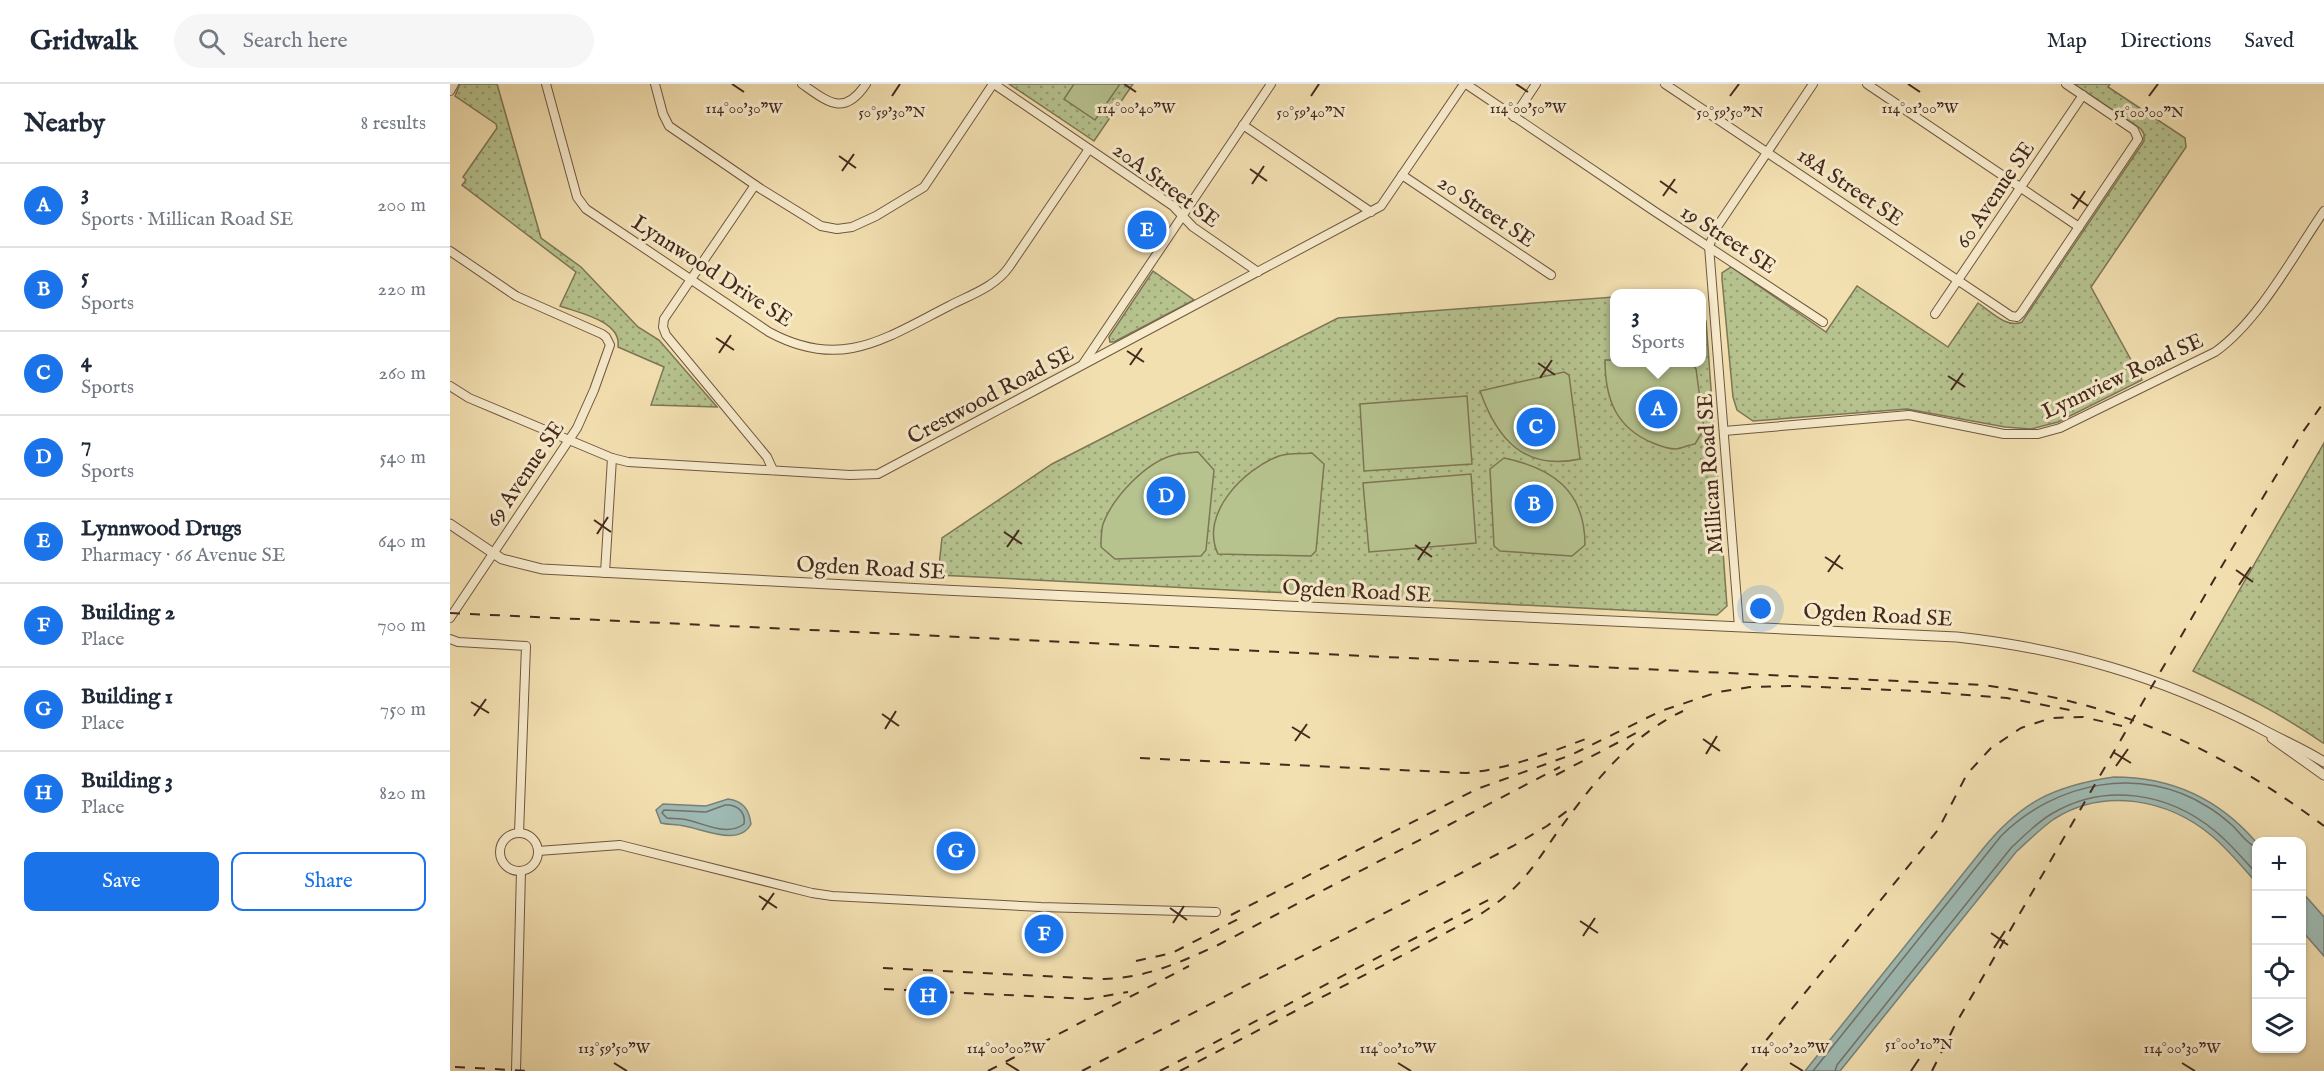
<!DOCTYPE html>
<html lang="en">
<head>
<meta charset="utf-8">
<style>
  body { margin:0; font-family:"IM FELL English",serif; background:#f6f6f7; color:#1f2937 }
  .controls { position:absolute; right:18px; bottom:18px; display:grid; overflow:hidden; border-radius:12px; box-shadow:0 2px 4px #0004 }
  .controls button { width:54px; height:54px; display:grid; place-items:center; padding:0; border:0; border-bottom:2px solid #e0e1e3; background:#fff; color:#1f2937; font:30px sans-serif }
  .you { position:absolute; left:1311px; top:525px; width:21px; height:21px; margin:-15px; border:4px solid #fff; border-radius:50%; background:#1a73e8; box-shadow:0 0 0 9px #1a73e833 }
  .badge { display:grid; place-items:center; width:39px; height:39px; border-radius:50%; background:#1a73e8; color:#fff; font-size:20px; font-weight:700 }
  .pin { position:absolute; translate:-50% -50%; border:3px solid #fff; box-shadow:0 2px 6px #0006 }
  .popup { position:absolute; left:1160px; top:205px; width:96px; height:78px; box-sizing:border-box; display:grid; place-content:center; border-radius:12px; background:#fff; filter:drop-shadow(0 2px 4px #0005); font-size:20px; white-space:nowrap; color:#747a83 }
  .popup b { font-size:22px; color:#1f2937 }
  .popup::after { content:''; position:absolute; left:50%; top:100%; margin-left:-12px; border:12px solid transparent; border-top-color:#fff }
  .list { margin:0; padding:0; list-style:none }
  h2 { display:flex; justify-content:space-between; align-items:center; height:78px; margin:0; padding:0 24px; font-size:26px }
  h2 small { font-size:20px; font-weight:400; color:#747a83 }
  .list li { display:grid; grid-template-columns:39px 1fr auto; gap:18px; align-items:center; box-sizing:border-box; height:84px; padding:0 24px; border-top:2px solid #e0e1e3 }
  .list b { display:block; font-size:22px; white-space:nowrap }
  .list p { margin:0; font-size:20px; white-space:nowrap; color:#747a83 }
  .list em { font-size:20px; font-style:normal; color:#747a83 }
  .actions { display:flex; gap:12px; padding:18px 24px }
  .actions a { flex:1; padding:14px 0; border:2px solid #1a73e8; border-radius:12px; text-align:center; font-size:21px; color:#1a73e8 }
  .actions .main { background:#1a73e8; color:#fff }
  .icon { flex:none; width:33px; height:33px; fill:none; stroke:currentColor; stroke-width:2; stroke-linecap:round; stroke-linejoin:round }
  .map { position:relative; flex:none; width:1874px; height:987px; overflow:hidden }
  header { display:flex; align-items:center; gap:36px; box-sizing:border-box; height:84px; padding:0 30px; background:#fff; border-bottom:2px solid #e0e1e3 }
  header strong { font-size:28px }
  nav { display:flex; gap:33px; margin-inline-start:auto; font-size:21px }
  .search { width:420px; height:54px; background:#f6f6f7; display:flex; align-items:center; gap:15px; box-sizing:border-box; padding:0 21px; border-radius:33px; color:#747a83; font-size:22px }
  main { display:flex }
  aside { flex:1; background:#fff }
  .map>svg:first-child { display:block }
</style>
</head>
<body>
<header>
<strong>Gridwalk</strong>
<div class="search"><svg class="icon" aria-label="search" viewBox="0 0 24 24"><circle cx="10" cy="10" r="6"/><path d="M15 15l6 6"/></svg>Search here</div>
<nav><a>Map</a><a>Directions</a><a>Saved</a></nav>
</header>
<main>
<aside>
<h2>Nearby<small>8 results</small></h2>
<ul class="list">
<li><span class="badge">A</span><div><b>3</b><p>Sports · Millican Road SE</p></div><em>200 m</em></li>
<li><span class="badge">B</span><div><b>5</b><p>Sports</p></div><em>220 m</em></li>
<li><span class="badge">C</span><div><b>4</b><p>Sports</p></div><em>260 m</em></li>
<li><span class="badge">D</span><div><b>7</b><p>Sports</p></div><em>540 m</em></li>
<li><span class="badge">E</span><div><b>Lynnwood Drugs</b><p>Pharmacy · 66 Avenue SE</p></div><em>640 m</em></li>
<li><span class="badge">F</span><div><b>Building 2</b><p>Place</p></div><em>700 m</em></li>
<li><span class="badge">G</span><div><b>Building 1</b><p>Place</p></div><em>750 m</em></li>
<li><span class="badge">H</span><div><b>Building 3</b><p>Place</p></div><em>820 m</em></li>
</ul>
<div class="actions"><a class="main">Save</a><a>Share</a></div>
</aside>
<div class="map">
<svg width="1874" height="987" viewBox="0 0 1874 987">
  <defs>
    <pattern id="grass-dots" width="8" height="8" patternUnits="userSpaceOnUse" patternTransform="scale(1.5)"><rect width="8" height="8" fill="#b6c38f"/><path d="M2 2h.1M6 6h.1" fill="none" stroke="#969e74" stroke-width="1.8" stroke-linecap="round"/></pattern>
  </defs>
  <rect width="100%" height="100%" fill="#f3e0b1"/>
  <filter id="stains"><feTurbulence type="fractalNoise" baseFrequency=".00333" numOctaves="4"/><feColorMatrix values="0 0 0 0 .2 0 0 0 0 .09 0 0 0 0 .02 0 0 0 .5 -.17"/></filter>
  <radialGradient id="worn" r=".72"><stop offset=".6" stop-color="#630" stop-opacity="0"/><stop offset="1" stop-color="#630" stop-opacity=".3"/></radialGradient>
  <!-- grass -->
  <g fill="url(#grass-dots)" stroke="#7e7656" stroke-width="1.5">
    <path d="M10,0H47L91,154L131,183L188,243L209,256L267,323L201,321L214,283L168,263C172,237 129,229 110,222L126,188L12,101L16,96L13,93L47,44L46,40L5,12Z"/>
    <polygon points="559,0 683,0 644,57"/>
    <path d="M1624,0H1660L1658,3L1735,54L1736,63L1641,203L1692,296L1608,338L1581,345L1555,343L1457,325L1303,337L1287,326L1283,313L1272,195V189L1281,183L1376,248L1407,202L1498,263L1528,219C1540,227 1557,245 1572,238L1694,57V50L1691,45Z"/>
    <polygon points="703,187 744,216 664,258 660,258 659,253"/>
    <polygon points="1164,213 1164,278 1252,278 1252,235 1256,237 1277,522 1267,531 488,491 492,454 602,380 888,234"/>
    <path d="M1874,359V659H1873C1832,630 1789,609 1743,587Z"/>
  </g>
  <!-- pitch -->
  <g fill="#b6c38f" stroke="#7e7656" stroke-width="1.5">
    <polygon points="624,0 670,0 645,36 614,15"/>
    <path d="M1155,276H1164V278L1241,279L1246,285L1254,345L1245,360C1239,361 1232,364 1226,365C1219,365 1210,362 1203,359C1166,344 1155,315 1155,276Z"/>
    <path d="M1114,288L1119,291L1130,375C1074,387 1047,355 1030,307Z"/>
    <polygon points="1017,312 1022,380 914,387 910,320"/>
    <path d="M748,368L764,386L756,466L751,472L665,475L651,463C651,456 651,447 653,440C663,413 696,378 724,371C732,369 740,369 748,368Z"/>
    <path d="M862,369L874,380L866,467L861,472L768,470C749,430 794,385 829,372C839,369 852,370 862,369Z"/>
    <path d="M1054,374C1103,384 1135,407 1135,461L1122,472L1050,467L1044,462L1040,385Z"/>
    <polygon points="1021,390 1026,459 919,468 913,399"/>
  </g>
  <!-- water -->
  <g fill="#9ebbb5" stroke="#7a8178" stroke-width="1.5">
    <path d="M1664,693C1722,693 1769,715 1806,758V798C1792,783 1778,765 1762,752C1718,715 1654,703 1604,735C1590,745 1578,757 1566,768L1390,987H1355L1532,766C1571,718 1603,702 1664,693Z"/>
    <path d="M278,715C293,717 299,725 301,740C289,763 253,745 234,742C226,740 219,741 211,739L206,726L213,720L256,722Z"/>
    <polygon points="1852,808 1874,833 1874,872 1852,847"/>
  </g>
  <g fill="none" stroke-linecap="round" stroke-linejoin="round">
    <!-- shore -->
    <g stroke="#727269" stroke-width="1.5">
      <path d="M275,721C287,720 296,728 294,740C275,754 251,737 232,735C226,734 222,735 217,734L212,729L214,726L256,728Z"/>
      <path d="M1363,987L1551,752C1605,698 1691,680 1758,723C1767,728 1775,735 1783,742C1790,749 1797,760 1806,763"/>
      <path d="M1385,987L1387,981L1561,764C1574,752 1587,738 1603,729C1656,698 1719,709 1765,747C1780,759 1793,775 1806,789"/>
    </g>
    <!-- minor casing -->
    <g stroke="#705742" stroke-width="10">
      <g id="minor">
        <path d="M96,0L127,113L136,125L319,248C391,287 434,255 499,222C520,211 545,203 559,183L639,65"/>
        <polyline points="205,0 213,30 219,42 311,105 371,142 387,145 402,143 426,132 474,103 543,0"/>
        <path d="M352,0C378,18 394,33 416,0"/>
        <polyline points="544,0 723,122 743,143 808,188"/>
        <polyline points="1016,0 1204,127 1373,238"/>
        <polyline points="1215,0 1561,232 1567,233 1571,229 1688,55 1684,46 1616,0"/>
        <polyline points="1417,0 1629,143"/>
        <polyline points="0,7 4,0"/>
        <polyline points="1064,33 1086,0"/>
        <polyline points="793,41 921,128"/>
        <polyline points="952,91 1101,191"/>
        <polyline points="305,101 214,235 213,243 216,251 317,373 323,386"/>
        <polyline points="0,167 66,212 152,250 156,253 160,261 144,306 127,344 0,534"/>
        <polyline points="1485,230 1633,11"/>
        <polyline points="633,280 821,0"/>
        <polyline points="0,302 19,314 162,374 178,378 400,391 428,390 931,122 1014,0"/>
        <path d="M1274,347L1459,331L1554,350H1588L1610,344L1765,268C1809,237 1843,172 1874,127"/>
        <polyline points="155,489 162,374"/>
        <polyline points="1289,543 1259,162 1267,143 1363,0"/>
        <polyline points="0,555 8,558 76,562 69,749"/>
        <circle cx="69" cy="768" r="19"/>
        <polyline points="88,767 170,761 362,809 382,812 591,823 766,828"/>
        <polyline points="66,987 71,787"/>
      </g>
    </g>
    <!-- tertiary casing -->
    <g stroke="#705742" stroke-width="11">
      <g id="tertiary">
        <path d="M0,440L52,475L92,485L493,506L1507,553C1615,565 1709,592 1806,642C1829,655 1852,664 1874,678"/>
        <polyline points="1822,654 1874,691"/>
      </g>
    </g>
    <!-- minor -->
    <use href="#minor" stroke="#f7ebcc" stroke-width="8"/>
    <!-- tertiary -->
    <use href="#tertiary" stroke="#f7ebcc" stroke-width="9"/>
    <!-- rail -->
    <g stroke="#45291d" stroke-width="2" stroke-dasharray="10 10" stroke-linecap="butt">
      <path d="M0,529L1532,601C1665,618 1767,662 1874,742"/>
      <path d="M690,674L1016,689C1060,685 1100,668 1141,653"/>
      <polyline points="1106,691 1188,648"/>
      <polyline points="781,831 1027,705 1121,671 1211,627 1268,608 1300,603 1344,602 1467,607 1557,614 1620,626"/>
      <polyline points="686,877 722,869 794,832"/>
      <path d="M433,884L654,895C696,894 731,878 768,861L1110,683"/>
      <polyline points="434,905 638,915 678,908"/>
      <polyline points="5,983 81,987"/>
      <polyline points="538,987 739,882"/>
      <polyline points="632,987 1063,762 1097,742 1117,727"/>
      <polyline points="710,987 1042,814"/>
      <path d="M730,987L1028,832C1039,824 1051,817 1061,807C1079,791 1092,770 1106,750C1141,702 1179,652 1233,627"/>
      <polyline points="1291,987 1488,746 1517,690 1541,664 1571,644 1601,634 1633,633 1672,642"/>
      <polyline points="1482,987 1505,941 1783,463 1850,352 1874,318"/>
    </g>
  </g>
  <!-- ticks -->
  <path fill="none" stroke="#45291d" stroke-width="2" d="M282,0L294,8M674,0L686,8M1066,0L1078,8M1458,0L1470,8M442,12L450,0M861,12L869,0M1280,12L1289,0M1699,12L1708,0M389,72L406,84M800,85L817,97M392,87L404,70M1210,97L1227,109M802,100L814,82M1621,110L1638,122M1213,112L1225,95M1623,125L1635,107M266,254L284,266M677,267L694,278M269,269L281,251M1088,279L1105,291M680,281L692,264M1498,292L1515,303M1090,294L1102,276M1501,306L1513,289M144,436L161,448M554,448L572,460M147,450L158,433M965,461L982,473M557,463L569,446M1375,473L1393,485M968,476L980,458M1786,486L1803,498M1378,488L1390,471M1789,501L1801,483M21,618L39,629M432,630L449,642M24,632L36,615M842,643L860,654M435,645L446,627M1253,655L1270,667M845,657L857,640M1663,668L1681,679M1256,670L1267,652M1666,682L1678,665M309,812L327,824M720,824L737,836M312,826L324,809M1130,837L1148,849M723,839L734,822M1541,849L1558,861M1133,852L1145,834M1544,864L1555,847M164,979L177,987M556,979L569,987M948,979L961,987M1340,979L1353,987M1732,979L1745,987M1461,987L1469,975"/>
  <g text-anchor="middle" stroke-width="6" stroke-linejoin="round" paint-order="stroke">
    <!-- street labels -->
    <g font-size="22" fill="#45291d" stroke="#f7ebcc">
      <text transform="translate(717 100) rotate(37)" y="8">20A Street SE</text>
      <text transform="translate(1401 102) rotate(34)" y="8">18A Street SE</text>
      <text transform="translate(1544 110) rotate(-56)" y="8">60 Avenue SE</text>
      <text transform="translate(1037 126) rotate(34)" y="8">20 Street SE</text>
      <text transform="translate(1279 154) rotate(33)" y="8">19 Street SE</text>
      <text transform="translate(263 186) rotate(33)" y="8">Lynnwood Drive SE</text>
      <text transform="translate(1672 291) rotate(-25)" y="8">Lynnview Road SE</text>
      <text transform="translate(540 310) rotate(-28)" y="8">Crestwood Road SE</text>
      <text transform="translate(74 389) rotate(-56)" y="8">69 Avenue SE</text>
      <text transform="translate(1259 390) rotate(-94)" y="8">Millican Road SE</text>
      <text transform="translate(421 483) rotate(3)" y="8">Ogden Road SE</text>
      <text transform="translate(907 506) rotate(3)" y="8">Ogden Road SE</text>
      <text transform="translate(1428 530) rotate(3)" y="8">Ogden Road SE</text>
    </g>
  </g>
  <g font-size="15" text-anchor="middle" fill="#45291d" stroke="#f7ebcc" stroke-width="6" stroke-linejoin="round" paint-order="stroke">
    <text x="686" y="29">114°00'40"W</text>
    <text x="1078" y="29">114°00'50"W</text>
    <text x="1470" y="29">114°01'00"W</text>
    <text x="294" y="29">114°00'30"W</text>
    <text x="442" y="33">50°59'30"N</text>
    <text x="861" y="33">50°59'40"N</text>
    <text x="1280" y="33">50°59'50"N</text>
    <text x="1699" y="33">51°00'00"N</text>
    <text x="1469" y="965">51°00'10"N</text>
    <text x="164" y="969">113°59'50"W</text>
    <text x="556" y="969">114°00'00"W</text>
    <text x="948" y="969">114°00'10"W</text>
    <text x="1340" y="969">114°00'20"W</text>
    <text x="1732" y="969">114°00'30"W</text>
  </g>
  <rect width="100%" height="100%" filter="url(#stains)"/>
  <rect width="100%" height="100%" fill="url(#worn)"/>
</svg>
<div class="controls">
<button>+</button>
<button>−</button>
<button><svg class="icon" aria-label="locate" viewBox="0 0 24 24"><circle cx="12" cy="12" r="6"/><path d="M12 2v4M12 18v4M2 12h4M18 12h4"/></svg></button>
<button><svg class="icon" aria-label="layers" viewBox="0 0 24 24"><path d="M12 4l9 5-9 5-9-5zM3 14l9 5 9-5"/></svg></button>
</div>
<div class="you"></div>
<div class="pin badge" style="left:1208px;top:325px">A</div>
<div class="popup"><b>3</b>Sports</div>
<div class="pin badge" style="left:1084px;top:420px">B</div>
<div class="pin badge" style="left:1086px;top:343px">C</div>
<div class="pin badge" style="left:716px;top:412px">D</div>
<div class="pin badge" style="left:697px;top:146px">E</div>
<div class="pin badge" style="left:594px;top:850px">F</div>
<div class="pin badge" style="left:506px;top:767px">G</div>
<div class="pin badge" style="left:478px;top:912px">H</div>
</div>
</main>
</body>
</html>
